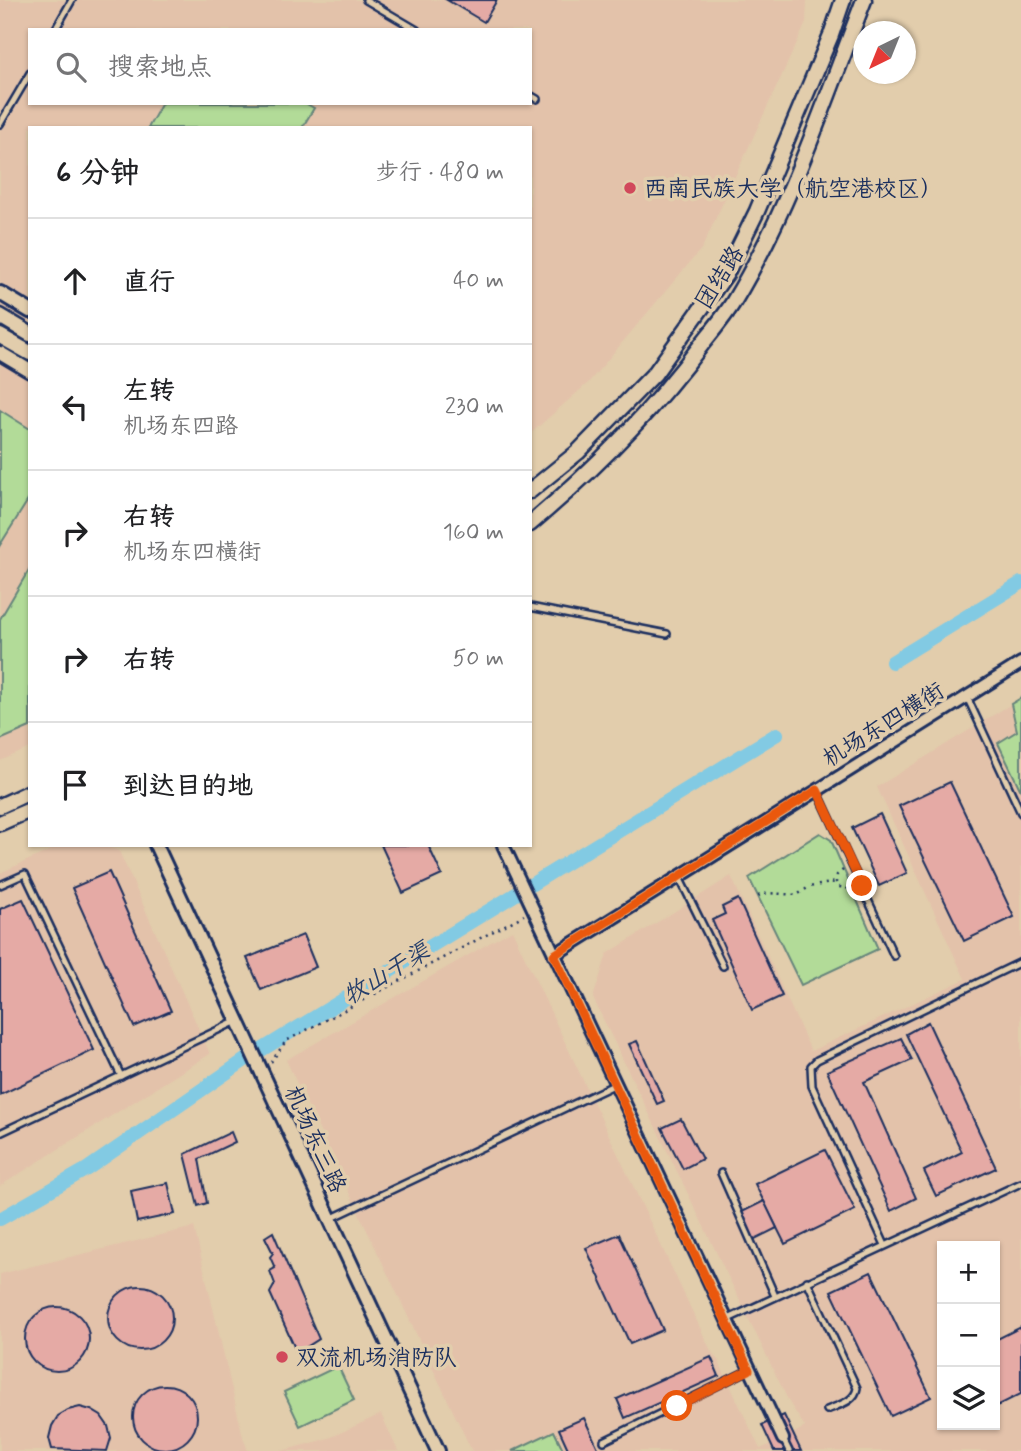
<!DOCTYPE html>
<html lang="zh">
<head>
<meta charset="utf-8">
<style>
  body { margin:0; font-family:Mynerve,"LXGW WenKai TC",sans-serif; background:#f6f6f6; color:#202124 }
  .controls { position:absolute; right:21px; bottom:21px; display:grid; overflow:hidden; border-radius:0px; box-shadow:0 2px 5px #0004 }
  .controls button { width:63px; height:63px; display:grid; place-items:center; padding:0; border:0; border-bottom:2px solid #e0e0e0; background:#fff; color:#202124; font:35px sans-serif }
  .compass { position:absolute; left:853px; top:21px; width:63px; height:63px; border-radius:50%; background:#fff; box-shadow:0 2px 5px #0004; rotate:223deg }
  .stop { position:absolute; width:21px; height:21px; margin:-16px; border:5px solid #ea580c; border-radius:50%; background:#fff }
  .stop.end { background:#ea580c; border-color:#fff; box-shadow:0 2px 7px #0008 }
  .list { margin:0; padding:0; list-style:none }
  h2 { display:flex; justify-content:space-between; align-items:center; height:91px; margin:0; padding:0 28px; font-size:30px }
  h2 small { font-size:23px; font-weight:400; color:#757577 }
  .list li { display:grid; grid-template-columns:46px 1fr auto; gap:21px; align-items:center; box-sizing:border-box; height:126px; padding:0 28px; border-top:2px solid #e0e0e0 }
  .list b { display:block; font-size:26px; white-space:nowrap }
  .list p { margin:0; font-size:23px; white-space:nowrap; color:#757577 }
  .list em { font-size:23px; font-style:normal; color:#757577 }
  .icon { flex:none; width:38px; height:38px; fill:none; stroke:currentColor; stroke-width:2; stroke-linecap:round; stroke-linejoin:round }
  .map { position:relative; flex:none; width:1021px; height:1451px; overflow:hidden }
  .search { position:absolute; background:#fff; box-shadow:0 2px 5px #0004; left:28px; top:28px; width:504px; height:77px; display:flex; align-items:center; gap:18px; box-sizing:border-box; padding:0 24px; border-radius:0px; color:#757577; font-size:26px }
  .panel { position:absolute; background:#fff; box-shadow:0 2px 5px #0004; left:28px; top:126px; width:504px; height:721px; border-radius:0px }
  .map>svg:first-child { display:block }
</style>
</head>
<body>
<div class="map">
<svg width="1021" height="1451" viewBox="0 0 1021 1451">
  <rect width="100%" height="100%" fill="#e2cdac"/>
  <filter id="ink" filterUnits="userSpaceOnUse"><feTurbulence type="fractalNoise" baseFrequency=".0143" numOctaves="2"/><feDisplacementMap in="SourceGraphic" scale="14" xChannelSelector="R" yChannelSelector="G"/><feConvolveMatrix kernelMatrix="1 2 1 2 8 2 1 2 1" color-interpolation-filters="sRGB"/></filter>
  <g filter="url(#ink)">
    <!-- built -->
    <g fill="#e3c2aa" fill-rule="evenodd">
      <path d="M0,0H807L806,23L702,248L588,383L530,434V128H30V325L0,308ZM30,30H530V103H30Z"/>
      <polygon points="0,343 30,360 30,748 0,761"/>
      <path d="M1021,698V1451H472L286,1060L512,930L711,1351L718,1360L760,1449L783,1439L805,1427L789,1402L593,998L607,954L731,876L811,1051L965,979L877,787ZM942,1246H995V1425H942Z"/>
      <polygon points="62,845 101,845 119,851 210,1054 0,1186 0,873"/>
      <polygon points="194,1227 243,1437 248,1451 0,1451 0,1274"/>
      <polygon points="381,1414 398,1451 282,1451 329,1438"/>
    </g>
    <!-- green -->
    <g fill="#b2db98" stroke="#66857b" stroke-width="2">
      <polygon points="162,103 305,103 314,108 302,128 148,128"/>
      <polygon points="0,410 30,429 30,497 0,545"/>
      <polygon points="30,568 30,727 0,740 0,619"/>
      <polygon points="1021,698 1021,791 998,743 1017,731 1011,704"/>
      <polygon points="820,833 831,840 878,949 801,985 749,878"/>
      <polygon points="338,1366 354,1400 300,1426 284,1392"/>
      <polygon points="554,1431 564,1451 512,1451"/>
    </g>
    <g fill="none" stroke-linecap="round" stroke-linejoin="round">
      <!-- canal -->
      <g stroke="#82cae3" stroke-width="14">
        <polyline points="892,662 1021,583"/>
        <polyline points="0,1219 87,1169 245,1060 777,734"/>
      </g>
    </g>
    <!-- building -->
    <g fill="#e5aaa5" stroke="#1b2f5e" stroke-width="2">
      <polygon points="447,0 497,0 484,22"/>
      <polygon points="950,782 1014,917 964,941 899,806"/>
      <polygon points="880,814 907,873 879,886 852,828"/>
      <polygon points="381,845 428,845 442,875 403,893"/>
      <polygon points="109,872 171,1011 134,1027 72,888"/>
      <polygon points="23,899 94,1050 0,1095 0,909"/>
      <polygon points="738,899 782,996 752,1010 712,920 725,914 722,907"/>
      <polygon points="303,935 316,967 261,990 247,958"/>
      <polygon points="928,1022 996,1168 936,1196 924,1171 962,1152 906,1034"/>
      <polygon points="901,1038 912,1060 864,1082 916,1198 891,1211 827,1071"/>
      <polygon points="637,1041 664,1101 657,1104 629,1044"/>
      <polygon points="681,1119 702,1159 683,1169 662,1128"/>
      <polygon points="231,1132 235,1142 199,1159 207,1203 198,1206 185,1154"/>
      <polygon points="825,1150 855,1210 785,1244 755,1184"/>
      <polygon points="168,1183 175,1214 137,1222 131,1191"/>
      <polygon points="764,1201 777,1228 753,1240 740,1213"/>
      <polygon points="273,1232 319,1339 297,1353 270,1293 275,1284 270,1271 275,1268 270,1257 273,1253 265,1237"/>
      <polygon points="619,1234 663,1330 630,1344 586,1248"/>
      <polygon points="871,1272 931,1397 891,1416 831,1291"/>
      <circle cx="140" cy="1318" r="32"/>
      <circle cx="57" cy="1339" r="32"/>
      <polygon points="1021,1327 1021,1394 995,1407 995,1340"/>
      <polygon points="711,1357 719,1376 625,1418 617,1399"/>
      <circle cx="165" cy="1417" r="32"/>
      <polygon points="80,1407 91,1410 101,1416 108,1426 111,1438 107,1451 52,1449 49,1438 52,1426 58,1416 68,1410"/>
      <polygon points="784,1415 801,1451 774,1451 762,1425"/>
      <polygon points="584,1418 599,1450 569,1451 559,1429"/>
    </g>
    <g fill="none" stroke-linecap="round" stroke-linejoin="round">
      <!-- service casing -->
      <g stroke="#1b2f5e" stroke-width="10">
        <g id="service">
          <polyline points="366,0 417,30"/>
          <polyline points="55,30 72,0"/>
          <polyline points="530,95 537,99"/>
          <polyline points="0,124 30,73"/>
          <polyline points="530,607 667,634"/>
          <polyline points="967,697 1021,813"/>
          <polyline points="817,790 894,956"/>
          <polyline points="679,877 723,966"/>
          <polyline points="0,885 25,874 121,1076"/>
          <polyline points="0,1133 237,1021"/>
          <polyline points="721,1173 775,1296"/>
          <polyline points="330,1219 616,1084"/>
          <polyline points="885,1245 812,1086 811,1066 817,1060 1021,962"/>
          <path d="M807,1281L857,1388C855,1402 838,1405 827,1410"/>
          <polyline points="726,1320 1021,1183"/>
          <polyline points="783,1439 789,1451"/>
          <polyline points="604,1441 749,1370"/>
        </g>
      </g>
      <!-- minor casing -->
      <g stroke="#1b2f5e" stroke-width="16">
        <g id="minor">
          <polyline points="503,845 783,1439"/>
          <polyline points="554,955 1021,663"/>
        </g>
      </g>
      <!-- tertiary casing -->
      <g stroke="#1b2f5e" stroke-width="18">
        <g id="tertiary">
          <polyline points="0,293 30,311"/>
          <polyline points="0,353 30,371"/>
          <polyline points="156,845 438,1451"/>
        </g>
      </g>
      <!-- secondary casing -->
      <g stroke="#1b2f5e" stroke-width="19">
        <g id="secondary">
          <polyline points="0,316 30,334"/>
          <polyline points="0,336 30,353"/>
          <polyline points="530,491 578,452 655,373 726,274 757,211 831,35 843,0"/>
          <path d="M530,524C593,471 653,410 702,344C713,330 725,316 734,301C790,208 825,101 864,0"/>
          <polyline points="0,806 30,792"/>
          <polyline points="0,823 30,810"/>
        </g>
      </g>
      <!-- path -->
      <g stroke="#1b2f5e" stroke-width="2.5" stroke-dasharray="2 5" stroke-linecap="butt">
        <polyline points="843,870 837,875 836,882 839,887 852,889"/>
        <polyline points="758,896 768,893 797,895 809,887 836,882"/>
        <polyline points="271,1062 286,1041 524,915"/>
      </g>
      <!-- service -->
      <use href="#service" stroke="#e2cdac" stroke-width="5"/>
      <!-- minor -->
      <use href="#minor" stroke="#e2cdac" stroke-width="10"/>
      <!-- tertiary -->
      <use href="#tertiary" stroke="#e2cdac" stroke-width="12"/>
      <!-- secondary -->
      <use href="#secondary" stroke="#e2cdac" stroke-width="14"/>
    </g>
  </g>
  <g fill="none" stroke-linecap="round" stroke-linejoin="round" filter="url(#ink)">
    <!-- route -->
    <polyline stroke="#ea580c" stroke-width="9" points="677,1406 749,1370 554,955 817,790 862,886"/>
  </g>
  <!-- markers -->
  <g fill="#d1495b" stroke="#e2cdac" stroke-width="2.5">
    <circle cx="630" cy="188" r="7"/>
    <circle cx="282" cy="1357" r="7"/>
  </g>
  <g text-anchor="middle" stroke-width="7" stroke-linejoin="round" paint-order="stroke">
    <!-- poi labels -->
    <g font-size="23" fill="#1b2f5e" stroke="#e2cdac" text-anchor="start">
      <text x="644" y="196">西南民族大学（航空港校区）</text>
      <text x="296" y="1365">双流机场消防队</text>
    </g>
    <!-- street labels -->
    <g font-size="23" fill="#1b2f5e" stroke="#e2cdac">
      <text transform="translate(719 277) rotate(-58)" y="8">团结路</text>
      <text transform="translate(883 724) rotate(-32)" y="8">机场东四横街</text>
      <text transform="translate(316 1139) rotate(65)" y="8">机场东三路</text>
    </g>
    <!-- water labels -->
    <g font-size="24" font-style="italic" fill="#253e6b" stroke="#e2cdac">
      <text transform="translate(386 973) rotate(-31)" y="8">牧山干渠</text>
    </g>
  </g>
</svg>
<div class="controls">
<button>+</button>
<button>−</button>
<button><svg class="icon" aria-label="layers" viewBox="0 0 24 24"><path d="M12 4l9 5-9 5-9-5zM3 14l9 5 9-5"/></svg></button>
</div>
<svg class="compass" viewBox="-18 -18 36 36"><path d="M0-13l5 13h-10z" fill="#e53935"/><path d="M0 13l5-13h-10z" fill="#757577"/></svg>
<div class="stop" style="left:677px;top:1406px"></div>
<div class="stop end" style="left:862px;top:886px"></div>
<div class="search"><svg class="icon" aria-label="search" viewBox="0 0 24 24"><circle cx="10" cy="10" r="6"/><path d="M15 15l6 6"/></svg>搜索地点</div>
<section class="panel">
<h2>6 分钟<small>步行 · 480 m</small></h2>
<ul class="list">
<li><svg class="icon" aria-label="ahead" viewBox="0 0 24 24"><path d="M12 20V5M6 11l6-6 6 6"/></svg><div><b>直行</b></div><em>40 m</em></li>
<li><svg class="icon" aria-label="left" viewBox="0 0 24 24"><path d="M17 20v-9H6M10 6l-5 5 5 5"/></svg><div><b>左转</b><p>机场东四路</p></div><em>230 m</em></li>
<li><svg class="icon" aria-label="right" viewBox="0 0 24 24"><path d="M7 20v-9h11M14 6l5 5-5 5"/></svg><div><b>右转</b><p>机场东四横街</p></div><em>160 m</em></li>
<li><svg class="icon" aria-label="right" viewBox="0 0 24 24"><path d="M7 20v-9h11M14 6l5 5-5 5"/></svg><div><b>右转</b></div><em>50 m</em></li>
<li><svg class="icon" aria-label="arrive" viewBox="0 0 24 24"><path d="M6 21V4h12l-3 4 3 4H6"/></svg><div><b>到达目的地</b></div></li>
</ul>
</section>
</div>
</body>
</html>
